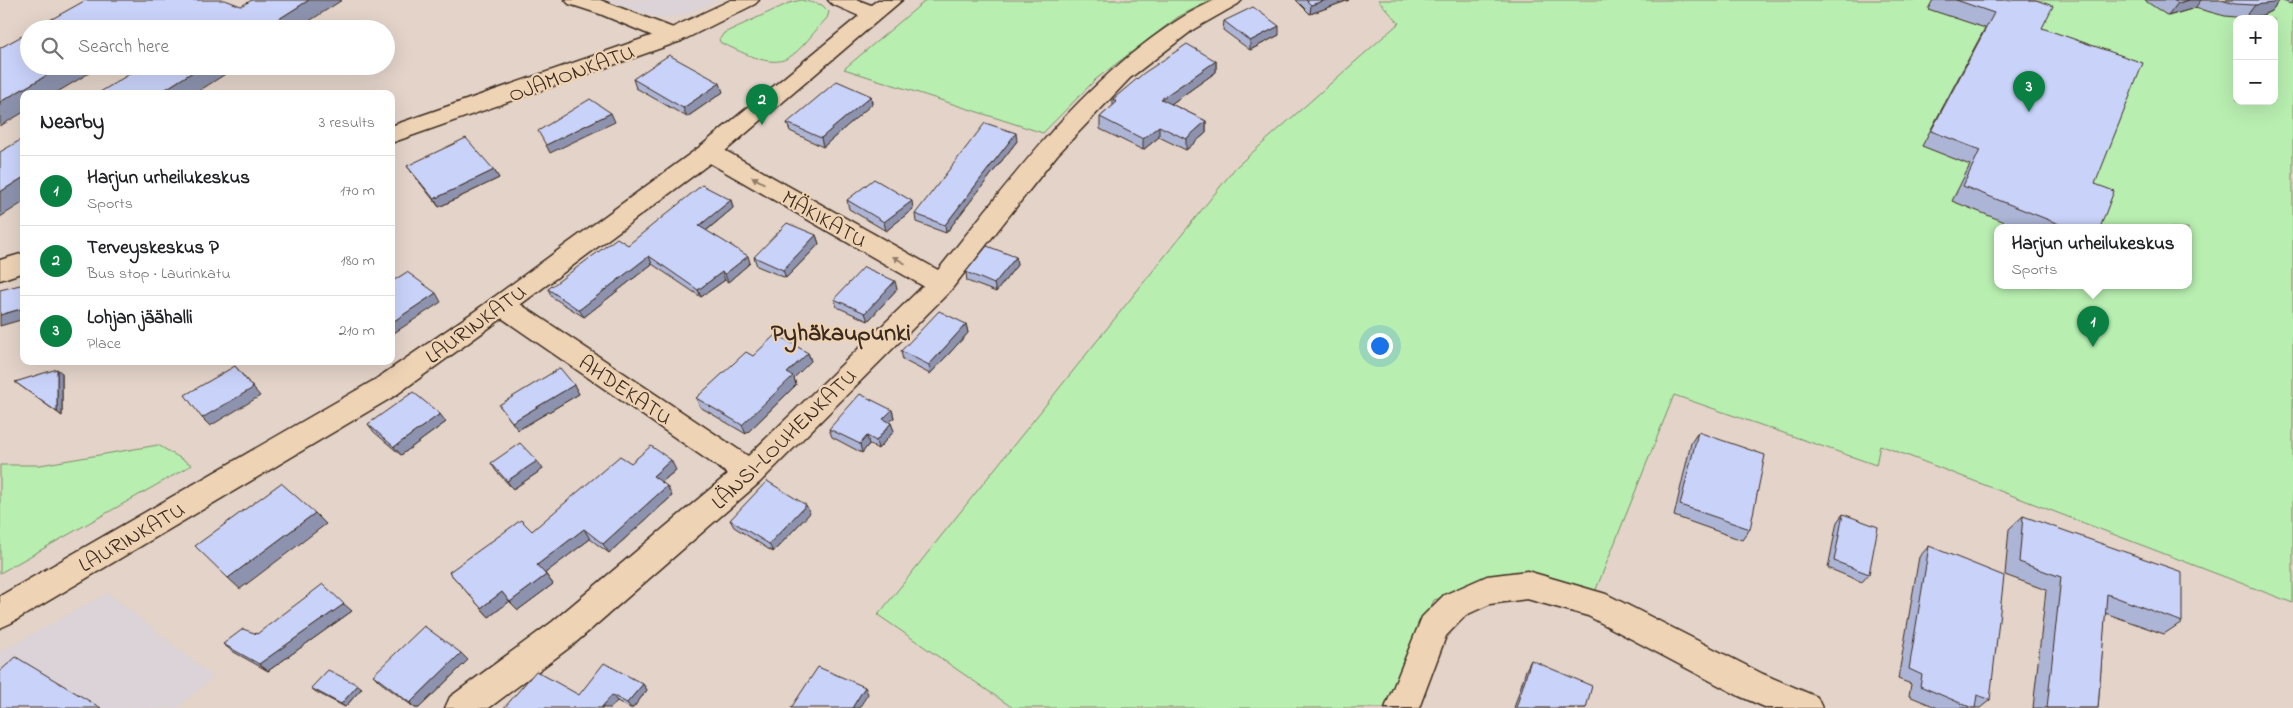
<!DOCTYPE html>
<html lang="en">
<head>
<meta charset="utf-8">
<style>
  body { margin:0; font-family:"Indie Flower",sans-serif; background:#f6f6f6; color:#202124 }
  .controls { position:absolute; right:15px; top:15px; display:grid; overflow:hidden; border-radius:10px; box-shadow:0 5px 20px #0002 }
  .controls button { width:45px; height:45px; display:grid; place-items:center; padding:0; border:0; border-bottom:1px solid #e0e0e0; background:#fff; color:#202124; font:25px sans-serif }
  .you { position:absolute; left:1379px; top:345px; width:18px; height:18px; margin:-12px; border:4px solid #fff; border-radius:50%; background:#1a73e8; box-shadow:0 0 0 8px #1a73e833 }
  .badge { display:grid; place-items:center; width:32px; height:32px; border-radius:50%; background:#0b8043; color:#fff; font-size:16px; font-weight:700 }
  .pin { position:absolute; translate:-50% -41px; filter:drop-shadow(0 1px 2px #0008) }
  .pin::after { content:''; position:absolute; top:26px; width:18px; height:15px; background:inherit; clip-path:polygon(0 0,100% 0,50% 100%) }
  .popup { position:absolute; left:1994px; top:224px; width:198px; height:65px; box-sizing:border-box; display:grid; place-content:center; border-radius:10px; background:#fff; filter:drop-shadow(0 1px 4px #0005); font-size:16px; white-space:nowrap; color:#757577 }
  .popup b { font-size:19px; color:#202124 }
  .popup::after { content:''; position:absolute; left:50%; top:100%; margin-left:-10px; border:10px solid transparent; border-top-color:#fff }
  .list { margin:0; padding:0; list-style:none }
  h2 { display:flex; justify-content:space-between; align-items:center; height:65px; margin:0; padding:0 20px; font-size:21px }
  h2 small { font-size:16px; font-weight:400; color:#757577 }
  .list li { display:grid; grid-template-columns:32px 1fr auto; gap:15px; align-items:center; box-sizing:border-box; height:70px; padding:0 20px; border-top:1px solid #e0e0e0 }
  .list b { display:block; font-size:19px; white-space:nowrap }
  .list p { margin:0; font-size:16px; white-space:nowrap; color:#757577 }
  .list em { font-size:16px; font-style:normal; color:#757577 }
  .icon { flex:none; width:28px; height:28px; fill:none; stroke:currentColor; stroke-width:2; stroke-linecap:round; stroke-linejoin:round }
  .map { position:relative; flex:none; width:2293px; height:708px; overflow:hidden }
  .search { position:absolute; background:#fff; box-shadow:0 5px 20px #0002; left:20px; top:20px; width:375px; height:55px; display:flex; align-items:center; gap:12px; box-sizing:border-box; padding:0 18px; border-radius:28px; color:#757577; font-size:19px }
  .panel { position:absolute; background:#fff; box-shadow:0 5px 20px #0002; left:20px; top:90px; width:375px; height:275px; border-radius:10px }
  .map>svg:first-child { display:block }
</style>
</head>
<body>
<div class="map">
<svg width="2293" height="708" viewBox="0 0 2293 708">
  <rect width="100%" height="100%" fill="#e3d3c9"/>
  <filter id="ink" filterUnits="userSpaceOnUse"><feTurbulence type="fractalNoise" baseFrequency=".02" numOctaves="2"/><feDisplacementMap in="SourceGraphic" scale="10" xChannelSelector="R" yChannelSelector="G"/><feConvolveMatrix kernelMatrix="1 2 1 2 8 2 1 2 1" color-interpolation-filters="sRGB"/></filter>
  <g filter="url(#ink)">
    <!-- built -->
    <g fill="#dbd3d7">
      <polygon points="603,0 719,0 679,16 659,18"/>
      <polygon points="108,593 213,677 177,708 0,708 0,652"/>
    </g>
    <!-- green -->
    <g fill="#b8eeb0" stroke="#7a8c67" fill-rule="evenodd">
      <path d="M801,0L822,5L829,12L827,18C816,29 801,51 788,58C769,69 739,50 721,43L719,40L724,33L789,3Z"/>
      <polygon points="926,0 1211,0 1178,17 1096,79 1043,133 844,69"/>
      <path d="M1378,0H2293V603L1880,445L1876,465L1674,395L1595,592L1480,586L1434,600L1384,708H1013L878,615L1236,167L1399,23ZM2237,19H2274V101H2237ZM1998,228H2188V286H1998Z"/>
      <polygon points="158,445 192,465 0,573 0,465 40,465"/>
    </g>
    <g fill="none" stroke-linecap="round" stroke-linejoin="round">
      <!-- street casing -->
      <g stroke="#3b2a1e" stroke-width="3">
        <g id="street">
          <polygon points="565,0 600,0 681,31 684,36 681,41 673,43 665,41 600,14 569,4"/>
          <path d="M1215,0H1242L1238,4L1194,29L1130,78L1057,155L950,291L760,482L574,644L489,708H445L450,697L552,622L728,474L493,312L489,305L493,298L502,295L511,298L748,456L923,286L701,158L697,152L701,146L709,144L717,146L938,270C1010,181 1080,83 1178,20C1190,12 1203,6 1215,0Z"/>
          <polygon points="1527,571 1606,594 1763,674 1817,697 1822,708 1767,708 1739,696 1588,616 1527,599 1490,604 1466,615 1446,636 1419,708 1385,708 1422,617 1444,595 1487,576"/>
        </g>
      </g>
      <!-- secondary casing -->
      <g stroke="#3b2a1e" stroke-width="3">
        <g id="secondary">
          <polygon points="731,0 759,0 755,4 681,41 391,143 391,126 665,31"/>
          <polygon points="828,0 858,0 871,5 878,0 902,0 717,158 493,325 396,395 11,623 0,628 0,596 376,379 475,311 701,146 859,16 832,4"/>
          <polygon points="24,253 24,272 0,280 0,260"/>
        </g>
      </g>
      <!-- street -->
      <use href="#street" fill="#eed3b5" fill-rule="evenodd"/>
      <!-- secondary -->
      <use href="#secondary" fill="#eed3b5" fill-rule="evenodd"/>
    </g>
    <!-- wall -->
    <g fill="#adb5d6" stroke="#3b2a1e">
      <polygon points="1296,0 1349,0 1310,14"/>
      <polygon points="1933,0 2036,0 2042,28 2095,184 2100,228 2020,228 1952,201 1970,165 1922,146 1985,28 1928,9"/>
      <polygon points="2144,0 2293,0 2293,2 2291,4 2280,0 2271,11 2263,15 2245,18 2225,16 2195,8 2168,16"/>
      <polygon points="1224,21 1279,35 1250,50 1223,30"/>
      <polygon points="1216,61 1216,72 1171,104 1206,121 1206,133 1186,150 1159,137 1143,150 1100,129 1100,117 1113,106 1113,99"/>
      <polygon points="633,79 723,92 687,117 636,88"/>
      <polygon points="871,96 872,104 823,147 790,131 787,123"/>
      <polygon points="1017,141 946,233 916,222 915,214"/>
      <polygon points="407,166 494,170 499,178 439,207 413,174"/>
      <polygon points="731,200 733,208 706,231 750,263 728,282 725,280 701,297 652,264 584,317 552,297 548,289 628,245"/>
      <polygon points="847,200 913,209 886,231 849,209"/>
      <polygon points="816,235 819,244 786,278 757,266 754,257"/>
      <polygon points="1016,257 1017,265 996,292 967,281 966,272"/>
      <polygon points="897,289 868,321 837,307 834,299"/>
      <polygon points="966,324 968,333 930,374 903,360 901,351"/>
      <polygon points="808,353 811,361 794,378 796,385 746,434 700,407 696,398 753,356"/>
      <polygon points="62,373 62,416 15,382"/>
      <polygon points="574,385 579,394 518,430 499,405"/>
      <polygon points="892,410 894,418 890,422 894,431 878,449 869,444 862,453 832,437 829,429"/>
      <polygon points="446,422 401,455 374,432 368,424"/>
      <polygon points="1698,432 1750,529 1742,540 1674,516 1691,443"/>
      <polygon points="491,463 543,469 513,489 496,471"/>
      <polygon points="631,463 676,470 662,482 672,496 609,553 590,539 545,573 553,584 518,610 510,601 489,617 449,572 532,531"/>
      <polygon points="810,513 773,552 734,527 730,520"/>
      <polygon points="1843,514 1869,574 1862,582 1828,568 1837,522"/>
      <polygon points="2023,516 2182,622 2164,634 2105,613 2098,708 2033,708 2046,590 2005,575 2009,529"/>
      <polygon points="1929,546 1990,700 1980,708 1938,708 1909,696 1911,684 1898,679 1919,557"/>
      <polygon points="352,611 268,671 232,651 223,644 257,634"/>
      <polygon points="461,653 468,660 419,708 415,708 380,682 373,675"/>
      <polygon points="1531,660 1586,708 1514,708 1526,670"/>
      <polygon points="643,684 647,690 633,708 630,708 617,701 579,695"/>
      <polygon points="311,688 362,688 345,707 316,692"/>
    </g>
    <!-- shaded-wall -->
    <g fill="#8d93ae" stroke="#3b2a1e">
      <polygon points="309,0 342,0 297,29 263,29"/>
      <polygon points="1326,0 1349,0 1310,14 1311,5"/>
      <polygon points="2189,0 2201,0 2195,8 2168,16 2178,3"/>
      <polygon points="2278,0 2280,0 2271,11 2263,15 2245,18 2255,5"/>
      <polygon points="1279,26 1279,35 1250,50 1250,41"/>
      <polygon points="1216,61 1216,72 1161,111 1161,99"/>
      <polygon points="63,66 101,66 54,94 24,94 24,112 0,126 0,102"/>
      <polygon points="202,66 238,66 194,94 158,94"/>
      <polygon points="720,83 723,92 687,117 683,108"/>
      <polygon points="871,96 872,104 823,147 821,138"/>
      <polygon points="611,113 615,122 550,153 546,145"/>
      <polygon points="1206,121 1206,133 1186,150 1186,139"/>
      <polygon points="1159,126 1159,137 1143,150 1143,139"/>
      <polygon points="1016,133 1017,141 946,233 945,225"/>
      <polygon points="494,170 499,178 439,207 434,199"/>
      <polygon points="24,177 24,202 0,217 0,192"/>
      <polygon points="731,200 733,208 702,234 699,226"/>
      <polygon points="912,201 913,209 886,231 884,222"/>
      <polygon points="816,235 819,244 786,278 783,270"/>
      <polygon points="649,256 652,264 584,317 579,310"/>
      <polygon points="748,256 750,263 728,282 725,274"/>
      <polygon points="1016,257 1017,265 996,292 994,284"/>
      <polygon points="722,272 725,280 701,297 698,290"/>
      <polygon points="895,281 897,289 868,321 865,313"/>
      <polygon points="436,293 441,302 391,335 391,323"/>
      <polygon points="24,308 24,319 0,326 0,315"/>
      <polygon points="966,324 968,333 930,374 929,365"/>
      <polygon points="808,353 811,361 794,378 796,385 746,434 742,425 787,373"/>
      <polygon points="235,366 260,396 210,426 202,418"/>
      <polygon points="57,369 62,373 62,416 57,412"/>
      <polygon points="574,385 579,394 518,430 512,422"/>
      <polygon points="892,410 894,418 885,427 883,419"/>
      <polygon points="440,414 446,422 401,455 394,447"/>
      <polygon points="891,423 894,431 878,449 876,441"/>
      <polygon points="867,436 869,444 862,453 860,444"/>
      <polygon points="671,460 676,470 658,485 653,476"/>
      <polygon points="537,461 543,469 513,489 507,481"/>
      <polygon points="667,486 672,496 609,553 603,544"/>
      <polygon points="806,505 810,513 773,552 769,544"/>
      <polygon points="315,513 326,524 240,589 228,578"/>
      <polygon points="584,529 590,539 544,574 537,565"/>
      <polygon points="546,575 553,584 518,610 510,602"/>
      <polygon points="502,592 510,601 489,617 481,608"/>
      <polygon points="344,604 352,611 268,671 259,664"/>
      <polygon points="461,653 468,660 419,708 415,708 410,703"/>
      <polygon points="643,684 647,690 633,708 631,708 627,703"/>
      <polygon points="358,685 362,688 345,707 341,704"/>
      <polygon points="865,687 868,694 859,708 852,708"/>
      <polygon points="612,695 617,701 611,708 601,708"/>
    </g>
    <!-- building -->
    <g fill="#c9d2f9" stroke="#3b2a1e">
      <polygon points="86,0 225,0 241,6 252,0 309,0 263,29 34,29"/>
      <polygon points="1306,0 1326,0 1311,5"/>
      <polygon points="1956,0 2036,0 2053,6 2042,28 2143,63 2095,184 2114,191 2100,228 2069,228 1963,186 1980,150 1931,131 1994,13"/>
      <polygon points="2173,0 2189,0 2178,3"/>
      <polygon points="2221,0 2278,0 2273,3 2255,5 2235,4"/>
      <polygon points="1253,7 1279,26 1250,41 1224,21"/>
      <polygon points="29,32 29,66 63,66 0,102 0,48"/>
      <polygon points="1187,44 1216,61 1161,99 1206,121 1186,139 1159,126 1143,139 1100,117 1117,102 1113,99 1144,73"/>
      <polygon points="669,55 720,83 683,108 633,79"/>
      <polygon points="140,66 202,66 158,94 97,94 141,67"/>
      <polygon points="837,81 871,96 821,138 787,123"/>
      <polygon points="590,99 611,113 546,145 538,131"/>
      <polygon points="985,123 1016,133 945,225 915,214"/>
      <polygon points="24,138 24,177 0,192 0,152"/>
      <polygon points="466,138 494,170 434,199 407,166"/>
      <polygon points="874,179 912,201 884,222 847,200"/>
      <polygon points="702,185 731,200 699,226 748,256 725,274 722,272 698,290 649,256 579,310 548,289 617,238 628,245"/>
      <polygon points="787,223 816,235 783,270 754,257"/>
      <polygon points="987,246 1016,257 994,284 966,272"/>
      <polygon points="864,267 895,281 865,313 834,299"/>
      <polygon points="407,272 436,293 391,323 391,282"/>
      <polygon points="24,284 24,308 0,315 0,290"/>
      <polygon points="939,311 966,324 929,365 901,351"/>
      <polygon points="776,334 808,353 787,373 793,376 742,425 696,398 746,352 753,356"/>
      <polygon points="235,366 253,388 202,418 185,395"/>
      <polygon points="560,368 574,385 512,422 499,405"/>
      <polygon points="57,369 57,412 15,382"/>
      <polygon points="413,392 440,414 394,447 368,424"/>
      <polygon points="860,394 892,410 883,419 891,423 876,441 867,436 860,444 829,429"/>
      <polygon points="1698,432 1765,455 1750,529 1680,505"/>
      <polygon points="520,443 537,461 507,481 491,463"/>
      <polygon points="651,446 671,460 653,476 667,486 603,544 584,529 537,565 546,575 510,602 502,592 481,608 449,572 521,520 532,531 620,456 631,463"/>
      <polygon points="767,481 806,505 769,544 730,520"/>
      <polygon points="281,483 315,513 228,578 195,546"/>
      <polygon points="1843,514 1878,527 1869,574 1834,561"/>
      <polygon points="2023,516 2182,572 2182,622 2107,594 2098,708 2047,708 2061,577 2019,562"/>
      <polygon points="1929,546 2004,576 1990,700 1977,695 1975,708 1972,708 1920,686 1922,675 1909,669"/>
      <polygon points="323,584 344,604 259,664 223,644 243,629 257,634"/>
      <polygon points="424,626 461,653 410,703 373,675"/>
      <polygon points="16,657 101,708 0,708 0,671"/>
      <polygon points="1531,660 1592,686 1586,708 1516,708"/>
      <polygon points="604,663 643,684 627,703 612,695 601,708 504,708 536,671 579,695"/>
      <polygon points="818,667 865,687 852,708 791,708"/>
      <polygon points="328,670 358,685 341,704 311,688"/>
    </g>
    <!-- one-way arrows -->
    <defs><path id="oneway-solid" d="M-6-.8H1V-3.2L6.5 0L1 3.2V.8H-6Z" transform="scale(1.25)"/></defs>
    <g fill="#947e6a">
      <use href="#oneway-solid" transform="translate(758 180) rotate(-150)"/>
      <use href="#oneway-solid" transform="translate(899 260) rotate(-150)"/>
    </g>
  </g>
  <g text-anchor="middle" stroke-width="4.5" stroke-linejoin="round" paint-order="stroke">
    <!-- street labels -->
    <g font-size="22" fill="#3b2a1e" stroke="#eed3b5">
      <text transform="translate(571 72) rotate(-20)" y="8">OJAMONKATU</text>
      <text transform="translate(825 218) rotate(30)" y="8">MÄKIKATU</text>
      <text transform="translate(475 323) rotate(-36)" y="8">LAURINKATU</text>
      <text transform="translate(626 389) rotate(34)" y="8">AHDEKATU</text>
      <text transform="translate(783 438) rotate(-44)" y="8">LÄNSI-LOUHENKATU</text>
      <text transform="translate(131 536) rotate(-30)" y="8">LAURINKATU</text>
    </g>
    <!-- neighbourhood labels -->
    <g font-size="24" font-weight="bold" fill="#3b2a1e" stroke="#eed3b5">
      <text x="841" y="340">Pyhäkaupunki</text>
    </g>
  </g>
</svg>
<div class="controls">
<button>+</button>
<button>−</button>
</div>
<div class="you"></div>
<div class="pin badge" style="left:2093px;top:347px">1</div>
<div class="popup"><b>Harjun urheilukeskus</b>Sports</div>
<div class="pin badge" style="left:762px;top:125px">2</div>
<div class="pin badge" style="left:2029px;top:112px">3</div>
<div class="search"><svg class="icon" aria-label="search" viewBox="0 0 24 24"><circle cx="10" cy="10" r="6"/><path d="M15 15l6 6"/></svg>Search here</div>
<section class="panel">
<h2>Nearby<small>3 results</small></h2>
<ul class="list">
<li><span class="badge">1</span><div><b>Harjun urheilukeskus</b><p>Sports</p></div><em>170 m</em></li>
<li><span class="badge">2</span><div><b>Terveyskeskus P</b><p>Bus stop · Laurinkatu</p></div><em>180 m</em></li>
<li><span class="badge">3</span><div><b>Lohjan jäähalli</b><p>Place</p></div><em>210 m</em></li>
</ul>
</section>
</div>
</body>
</html>
